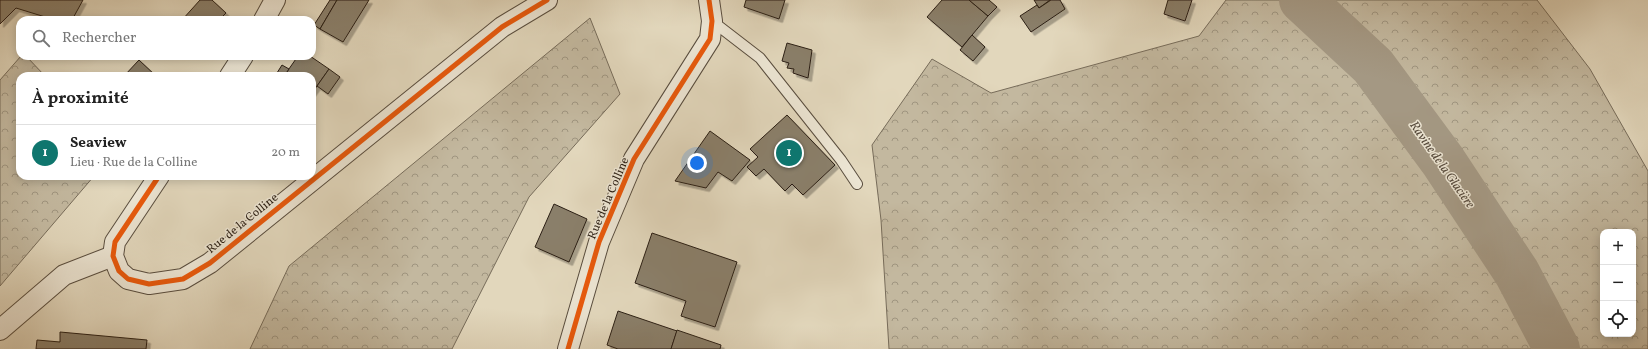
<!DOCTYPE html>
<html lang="fr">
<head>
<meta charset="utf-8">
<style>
  body { margin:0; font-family:Vollkorn,serif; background:#f2f2f2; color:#222 }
  .controls { position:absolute; right:12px; bottom:12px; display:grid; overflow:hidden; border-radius:8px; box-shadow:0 2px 10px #0003 }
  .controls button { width:36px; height:36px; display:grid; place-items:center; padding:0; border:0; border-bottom:1px solid #e0e0e0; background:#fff; color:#222; font:20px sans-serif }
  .you { position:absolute; left:697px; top:163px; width:14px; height:14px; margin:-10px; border:3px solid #fff; border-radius:50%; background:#1a73e8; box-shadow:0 0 0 6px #1a73e833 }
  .badge { display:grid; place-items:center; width:26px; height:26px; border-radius:50%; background:#0f766e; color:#fff; font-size:13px; font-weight:700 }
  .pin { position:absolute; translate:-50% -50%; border:2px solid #fff; box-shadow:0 1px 4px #0006 }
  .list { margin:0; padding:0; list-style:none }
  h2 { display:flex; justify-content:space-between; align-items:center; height:52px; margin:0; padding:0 16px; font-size:17px }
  h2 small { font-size:13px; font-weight:400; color:#767676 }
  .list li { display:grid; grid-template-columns:26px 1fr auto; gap:12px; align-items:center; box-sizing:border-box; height:56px; padding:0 16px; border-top:1px solid #e0e0e0 }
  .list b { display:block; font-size:15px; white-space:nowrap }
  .list p { margin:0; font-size:13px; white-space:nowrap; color:#767676 }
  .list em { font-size:13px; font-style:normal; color:#767676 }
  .icon { flex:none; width:22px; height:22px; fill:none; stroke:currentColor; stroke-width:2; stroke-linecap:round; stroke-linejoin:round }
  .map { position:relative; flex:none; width:1648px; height:349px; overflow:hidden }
  .search { position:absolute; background:#fff; box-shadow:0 2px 10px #0003; left:16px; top:16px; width:300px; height:44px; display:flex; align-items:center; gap:10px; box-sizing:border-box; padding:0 14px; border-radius:12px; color:#767676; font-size:15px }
  .panel { position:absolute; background:#fff; box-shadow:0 2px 10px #0003; left:16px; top:72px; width:300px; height:108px; border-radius:12px }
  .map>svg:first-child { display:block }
</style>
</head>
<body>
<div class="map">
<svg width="1648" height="349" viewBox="0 0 1648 349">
  <defs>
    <pattern id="forest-crowns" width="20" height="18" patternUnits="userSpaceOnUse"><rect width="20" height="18" fill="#c3b89f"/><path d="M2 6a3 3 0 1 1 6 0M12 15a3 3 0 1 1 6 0" fill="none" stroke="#9f9580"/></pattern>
    <filter id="shadow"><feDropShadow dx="3.5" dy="3.5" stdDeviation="0" flood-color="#0004"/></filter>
  </defs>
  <rect width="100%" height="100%" fill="#e2d7bc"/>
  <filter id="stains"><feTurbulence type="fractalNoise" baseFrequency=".005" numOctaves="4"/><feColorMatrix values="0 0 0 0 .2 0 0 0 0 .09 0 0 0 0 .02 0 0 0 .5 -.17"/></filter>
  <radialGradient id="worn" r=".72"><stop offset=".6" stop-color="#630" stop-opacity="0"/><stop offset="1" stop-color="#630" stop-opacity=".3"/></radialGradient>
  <!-- forest -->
  <g fill="url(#forest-crowns)" stroke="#776c5a" fill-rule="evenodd">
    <path d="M1226,0H1537L1590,69L1648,171V349H889L881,220L872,145L932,59L991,93L1199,36ZM1603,232H1633V334H1603Z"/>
    <polygon points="590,18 620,94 529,197 452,349 250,349 289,266"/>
    <polygon points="21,56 26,56 45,76 20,76 20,176 94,176 0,286 0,80"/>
  </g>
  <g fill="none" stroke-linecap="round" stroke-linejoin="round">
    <!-- river -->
    <polyline stroke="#a49883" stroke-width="46" points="1302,0 1373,66 1443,161 1517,273 1557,349"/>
  </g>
  <!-- building -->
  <g fill="#8a7f6b" stroke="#2b1f14" filter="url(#shadow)">
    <polygon points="0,0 83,0 72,20 55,20 16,8 0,24"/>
    <polygon points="200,0 212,0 226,13 219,20 182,20"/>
    <polygon points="330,0 337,0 320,29 314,25"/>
    <polygon points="337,0 369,0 343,42 320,29"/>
    <polygon points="746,0 785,0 779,19 744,7"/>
    <polygon points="942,0 969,0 988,16 962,47 927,17"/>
    <polygon points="969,0 989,0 997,7 988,16"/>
    <polygon points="1034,0 1050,0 1039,8"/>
    <polygon points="1051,0 1060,0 1065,9 1031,32 1020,16 1037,5 1039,8"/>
    <polygon points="1168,0 1192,0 1185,21 1164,14"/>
    <polygon points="972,35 985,47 973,61 960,50"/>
    <polygon points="787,43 812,50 808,78 793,73 794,69 787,68 789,63 782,61"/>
    <polygon points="298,56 310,56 329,69 312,93 312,76 284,76"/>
    <polygon points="139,60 156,76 124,76"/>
    <polygon points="282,65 289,69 284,76 275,76"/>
    <polygon points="329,69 340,77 328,94 317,86"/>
    <polygon points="787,115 835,165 803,195 792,184 785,191 764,169 756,176 747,167 758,157 750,149"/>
    <polygon points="710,131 750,160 732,181 718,172 706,188 675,181"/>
    <polygon points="554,204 587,219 569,262 535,247"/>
    <polygon points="652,233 737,262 715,327 681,316 686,301 635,283"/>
    <polygon points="618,311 677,331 671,349 618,349 607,345"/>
    <polygon points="677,330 721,345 720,349 671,349"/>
    <polygon points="60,332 147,340 146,349 36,349 37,340 60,342"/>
  </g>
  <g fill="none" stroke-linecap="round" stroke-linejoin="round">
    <!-- lane casing -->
    <g stroke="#594d3e" stroke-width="12">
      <polyline id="lane" points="712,21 760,58 841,160 857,184"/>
    </g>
    <!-- street casing -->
    <g stroke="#594d3e" stroke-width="22">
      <g id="street">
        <polyline points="264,20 275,0"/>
        <polyline points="230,76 243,56"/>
        <polyline points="159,176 115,242 113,256 119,271 128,279 149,284 183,279 210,263 502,27 547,0"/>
        <polyline points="0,330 64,275 113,256"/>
        <polyline points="568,349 599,242 634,159 710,39 712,21 709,0"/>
      </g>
    </g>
    <!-- lane -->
    <use href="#lane" stroke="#ece5d3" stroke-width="10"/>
    <!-- street -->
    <use href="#street" stroke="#ece5d3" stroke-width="20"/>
    <!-- cycleway casing -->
    <g stroke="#ece5d3" stroke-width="8">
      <g id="cycleway">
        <polyline points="159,176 115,242 113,256 119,271 128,279 149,284 183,279 210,263 502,27 547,0"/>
        <polyline points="568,349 599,242 634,159 710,39 712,21 709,0"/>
      </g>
    </g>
    <!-- cycleway -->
    <use href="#cycleway" stroke="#e8590c" stroke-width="5"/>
  </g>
  <g text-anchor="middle" stroke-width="3" stroke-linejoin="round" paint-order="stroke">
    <!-- street labels -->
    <g font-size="12" fill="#2b1f14" stroke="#ece5d3">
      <text transform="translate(608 198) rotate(-67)" y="4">Rue de la Colline</text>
      <text transform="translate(242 223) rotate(-39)" y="4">Rue de la Colline</text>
    </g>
    <!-- water labels -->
    <g font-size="13" font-style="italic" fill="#55493b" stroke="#ece5d3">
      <text transform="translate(1443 164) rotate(55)" y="5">Ravine de la Glacière</text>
    </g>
  </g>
  <rect width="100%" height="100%" filter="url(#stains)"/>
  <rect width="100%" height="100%" fill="url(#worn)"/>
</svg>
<div class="controls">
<button>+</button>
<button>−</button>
<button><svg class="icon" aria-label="locate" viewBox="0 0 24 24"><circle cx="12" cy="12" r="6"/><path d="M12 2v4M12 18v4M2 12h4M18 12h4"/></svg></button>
</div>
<div class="you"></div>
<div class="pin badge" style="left:789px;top:153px">1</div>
<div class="search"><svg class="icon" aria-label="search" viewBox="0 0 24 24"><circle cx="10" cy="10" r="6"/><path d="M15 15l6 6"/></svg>Rechercher</div>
<section class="panel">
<h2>À proximité<small></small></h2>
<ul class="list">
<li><span class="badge">1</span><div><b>Seaview</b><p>Lieu · Rue de la Colline</p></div><em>20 m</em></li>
</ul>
</section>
</div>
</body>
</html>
